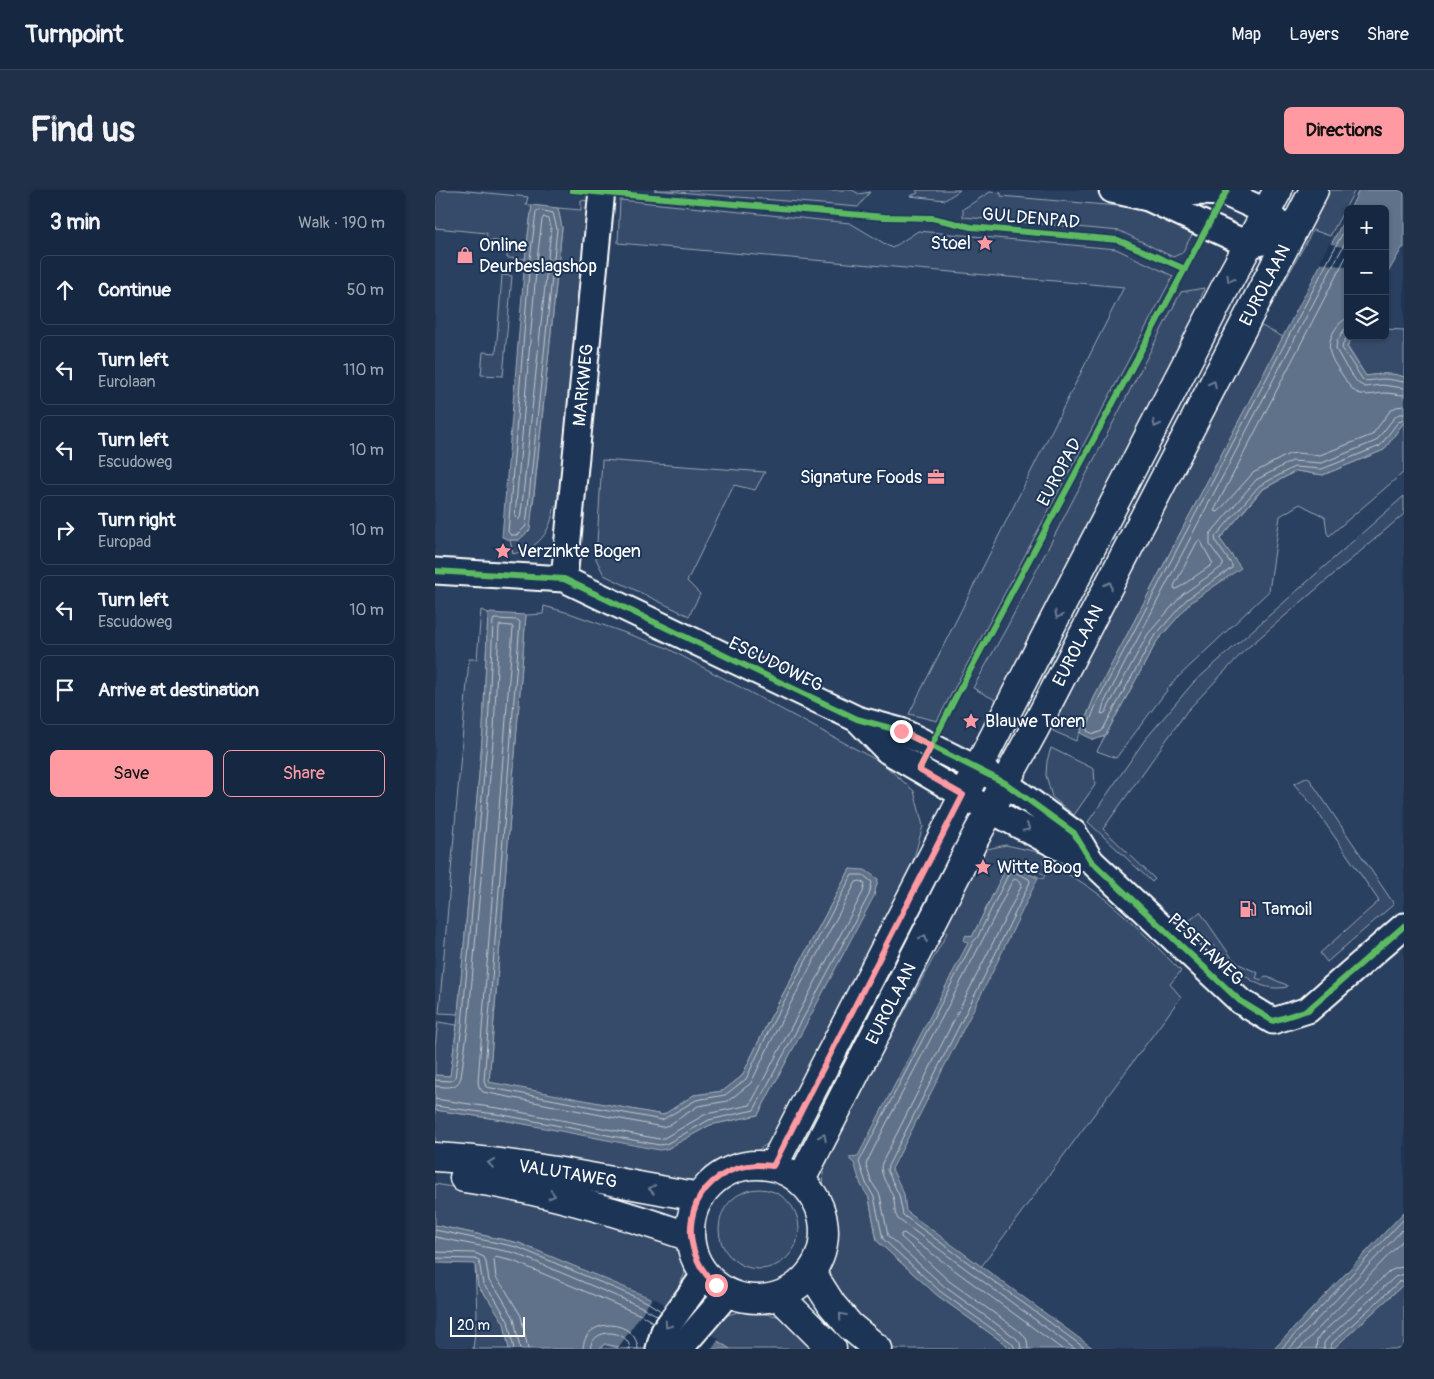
<!DOCTYPE html>
<html lang="en">
<head>
<meta charset="utf-8">
<style>
  body { margin:0; font-family:Pangolin,sans-serif; background:#1f3048; color:#f1f3f6 }
  .controls { position:absolute; right:15px; top:15px; display:grid; overflow:hidden; border-radius:8px; box-shadow:0 1px 4px #0004 }
  .controls button { width:45px; height:45px; display:grid; place-items:center; padding:0; border:0; border-bottom:1px solid #35445a; background:#162841; color:#f1f3f6; font:25px sans-serif }
  .scale { position:absolute; left:15px; bottom:12px; width:75px; box-sizing:border-box; padding-left:5px; border:2px solid #fff; border-top:0; font-size:14px; line-height:18px; white-space:nowrap; color:#fff; -webkit-text-stroke:4px #1d3557; paint-order:stroke }
  .stop { position:absolute; width:15px; height:15px; margin:-11px; border:4px solid #ff9aa2; border-radius:50%; background:#fff }
  .stop.end { background:#ff9aa2; border-color:#fff; box-shadow:0 1px 5px #0008 }
  .list { margin:0; padding:0; list-style:none }
  h2 { display:flex; justify-content:space-between; align-items:center; height:65px; margin:0; padding:0 20px; font-size:21px }
  h2 small { font-size:16px; font-weight:400; color:#9ea6b1 }
  .list li { display:grid; grid-template-columns:32px 1fr auto; gap:15px; align-items:center; box-sizing:border-box; height:70px; margin:0 10px 10px; padding:0 10px; border:1px solid #35445a; border-radius:8px }
  .list b { display:block; font-size:19px; white-space:nowrap }
  .list p { margin:0; font-size:16px; white-space:nowrap; color:#9ea6b1 }
  .list em { font-size:16px; font-style:normal; color:#9ea6b1 }
  .actions { display:flex; gap:10px; padding:15px 20px }
  .actions a { flex:1; padding:11px 0; border:1px solid #ff9aa2; border-radius:8px; text-align:center; font-size:18px; color:#ff9aa2 }
  .actions .main { background:#ff9aa2; color:#111 }
  .icon { flex:none; width:28px; height:28px; fill:none; stroke:currentColor; stroke-width:2; stroke-linecap:round; stroke-linejoin:round }
  .map { position:relative; flex:none; width:969px; height:1159px; overflow:hidden; border-radius:8px }
  header { display:flex; align-items:center; gap:30px; box-sizing:border-box; height:70px; padding:0 25px; background:#162841; border-bottom:1px solid #35445a }
  header strong { font-size:24px }
  nav { display:flex; gap:28px; margin-inline-start:auto; font-size:18px }
  .intro { display:flex; align-items:center; justify-content:space-between; box-sizing:border-box; height:120px; padding:0 30px }
  h1 { margin:0; font-size:35px }
  .button { padding:12px 22px; border-radius:8px; background:#ff9aa2; color:#111; font-size:18px; font-weight:700 }
  main { display:flex; gap:30px; padding:0 30px }
  aside { flex:1; background:#162841; border-radius:8px; box-shadow:0 1px 4px #0004 }
  .map>svg:first-child { display:block }
</style>
</head>
<body>
<header>
<strong>Turnpoint</strong>
<nav><a>Map</a><a>Layers</a><a>Share</a></nav>
</header>
<div class="intro"><h1>Find us</h1><a class="button">Directions</a></div>
<main>
<aside>
<h2>3 min<small>Walk · 190 m</small></h2>
<ul class="list">
<li><svg class="icon" aria-label="ahead" viewBox="0 0 24 24"><path d="M12 20V5M6 11l6-6 6 6"/></svg><div><b>Continue</b></div><em>50 m</em></li>
<li><svg class="icon" aria-label="left" viewBox="0 0 24 24"><path d="M17 20v-9H6M10 6l-5 5 5 5"/></svg><div><b>Turn left</b><p>Eurolaan</p></div><em>110 m</em></li>
<li><svg class="icon" aria-label="left" viewBox="0 0 24 24"><path d="M17 20v-9H6M10 6l-5 5 5 5"/></svg><div><b>Turn left</b><p>Escudoweg</p></div><em>10 m</em></li>
<li><svg class="icon" aria-label="right" viewBox="0 0 24 24"><path d="M7 20v-9h11M14 6l5 5-5 5"/></svg><div><b>Turn right</b><p>Europad</p></div><em>10 m</em></li>
<li><svg class="icon" aria-label="left" viewBox="0 0 24 24"><path d="M17 20v-9H6M10 6l-5 5 5 5"/></svg><div><b>Turn left</b><p>Escudoweg</p></div><em>10 m</em></li>
<li><svg class="icon" aria-label="arrive" viewBox="0 0 24 24"><path d="M6 21V4h12l-3 4 3 4H6"/></svg><div><b>Arrive at destination</b></div></li>
</ul>
<div class="actions"><a class="main">Save</a><a>Share</a></div>
</aside>
<div class="map">
<svg width="969" height="1159" viewBox="0 0 969 1159">
  <rect width="100%" height="100%" fill="#1d3557"/>
  <filter id="ink" filterUnits="userSpaceOnUse"><feTurbulence type="fractalNoise" baseFrequency=".02" numOctaves="2"/><feDisplacementMap in="SourceGraphic" scale="10" xChannelSelector="R" yChannelSelector="G"/><feConvolveMatrix kernelMatrix="1 2 1 2 8 2 1 2 1" color-interpolation-filters="sRGB"/></filter>
  <g filter="url(#ink)">
    <!-- built -->
    <path fill="#2a4161" fill-rule="evenodd" d="M0,0H969V1143L956,1159H0ZM913,19H950V146H913Z"/>
    <!-- green -->
    <g fill="#364b69" stroke="#9aa5b4">
      <polygon points="0,0 23,0 93,7 91,15 97,15 90,69 72,68 73,52 51,50 52,43 0,38"/>
      <polygon points="219,0 417,0 424,4 435,2 423,17"/>
      <polygon points="481,0 525,0 510,10 475,6 483,3"/>
      <polygon points="890,0 920,0 895,46 878,40 835,118 828,115"/>
      <polygon points="555,2 566,3 566,6 694,17 723,23 760,39 747,63 738,67 685,41 528,27 528,19"/>
      <path d="M146,10L154,11L129,315L120,316C114,343 106,357 78,364L75,350H84L98,316L127,38L123,18L146,20Z"/>
      <polygon points="185,10 415,33 457,58 483,41 681,59 738,86 502,531 474,524 689,97 183,53"/>
      <polygon points="67,85 77,86 68,186 46,185 48,162 61,163"/>
      <polygon points="769,98 757,142 568,514 538,498 572,437 746,102"/>
      <polygon points="819,132 848,147 659,508 641,551 618,541 633,492"/>
      <path d="M950,139L969,140V187C957,182 944,184 931,186L912,156L918,146H950Z"/>
      <polygon points="969,232 969,282 894,346 892,343 890,327 865,314 845,326 834,401 739,491 681,568 662,561 722,451 756,412 805,378 785,349 827,300 861,281 888,285 949,260"/>
      <polygon points="167,270 330,282 320,300 299,295 252,391 265,404 254,426 169,385 161,369"/>
      <polygon points="969,306 969,324 809,461 752,521 668,639 720,689 717,692 653,632 709,551 758,493"/>
      <polygon points="109,416 134,423 230,457 447,573 479,601 488,636 465,716 344,946 320,962 294,970 269,986 242,994 0,957 0,920 68,930 232,959 275,935 323,925 438,706 443,690 415,679 333,832 307,886 288,901 259,905 228,925 54,893 91,425 108,424"/>
      <polygon points="46,420 53,423 48,539 23,824 4,823 34,469 42,469"/>
      <polygon points="616,558 659,579 660,595 639,625 617,607 611,585 612,571"/>
      <polygon points="873,587 959,714 892,772 885,763 944,711 879,617 859,594"/>
      <path d="M571,655L612,664L608,673C665,694 704,740 746,781L735,794L746,807L543,1081L471,1026L452,976L600,688V685L608,689L610,685L581,670L578,676L571,678L537,747L434,1008L442,1051L503,1106L577,1159H458L418,1126L393,1083L396,1036L389,1001L387,964L437,864L454,850L512,743L505,735L537,671L552,659Z"/>
      <path d="M765,722L797,768L804,774L823,783L821,788L827,790L830,786L852,795V797C824,803 806,783 788,765C777,754 765,743 754,731Z"/>
      <polygon points="3,832 22,835 15,886 0,885 0,856"/>
      <polygon points="0,994 52,1003 213,1043 242,1057 250,1083 233,1120 209,1159 165,1159 169,1154 183,1158 217,1110 84,1053 0,1035"/>
      <circle cx="324" cy="1039" r="40"/>
      <polygon points="40,1074 43,1096 54,1110 69,1133 74,1159 38,1159 42,1125"/>
      <polygon points="969,1094 969,1159 898,1159"/>
      <polygon points="302,1122 325,1123 348,1127 381,1159 295,1159 272,1144 285,1128"/>
    </g>
    <!-- water -->
    <g fill="#617289" stroke="#a0aab8">
      <polygon points="924,0 969,0 969,58 967,58 950,88 950,19 915,19"/>
      <polygon points="97,15 123,18 127,38 95,340 84,350 75,350 67,347 90,69"/>
      <path d="M913,22V146H918L912,157L931,186C944,184 957,182 969,187V232L949,260L888,285L861,281L826,300L785,349L806,378L756,412L722,451L670,546L659,550L645,543L659,508Z"/>
      <polygon points="53,423 91,425 54,892 228,925 259,905 288,901 307,886 333,832 415,679 430,680 443,689 439,706 323,925 275,935 232,959 224,960 68,930 0,920 0,885 15,886 22,835 48,539"/>
      <polygon points="578,676 603,688 556,785 457,979 469,1004 471,1021 659,1159 577,1159 503,1106 442,1051 434,1008 426,995 419,973 415,970 415,967 423,966 533,753 528,750 531,745 537,747 571,678"/>
      <polygon points="969,1022 969,1094 898,1159 839,1159"/>
      <polygon points="0,1035 84,1053 215,1108 295,1159 196,1159 169,1154 165,1159 74,1159 69,1133 54,1110 43,1096 40,1074 0,1073"/>
    </g>
    <!-- pier -->
    <g fill="#1d3557">
      <polygon points="894,53 913,59 913,77 884,73"/>
      <polygon points="218,1107 284,1149 277,1159 183,1158"/>
    </g>
    <g fill="none" stroke-linecap="round" stroke-linejoin="round">
      <!-- shore -->
      <g stroke="#c0c7d0" stroke-width="1">
        <polygon points="104,20 118,23 122,39 91,336 82,345 76,345 73,342 95,69 101,22"/>
        <polygon points="109,27 113,29 116,39 87,315 85,328 83,330 80,327 102,70 107,30"/>
        <polyline points="913,33 663,510 652,538 652,541 659,544 667,541 718,448 752,409 797,378 797,375 781,352 780,347 824,296 859,277 887,279 945,256 963,232 969,230"/>
        <polyline points="913,47 669,513 666,524 670,523 713,444 748,404 788,376 788,373 775,355 775,344 821,290 857,271 887,273 941,251 959,228 964,224 969,224"/>
        <polyline points="913,63 779,321 783,322 818,283 854,264 862,263 885,265 937,245 955,221 961,217 969,216"/>
        <path d="M913,128C906,131 903,135 899,141C889,160 897,170 908,186C912,192 916,200 923,203C932,207 941,203 950,203C957,203 963,205 969,205"/>
        <polyline points="913,136 909,140 902,151 901,159 911,177 923,193 930,197 947,195 969,198"/>
        <path d="M913,145L908,154L907,158L928,190C934,192 941,189 948,189C955,189 962,191 969,192"/>
        <polygon points="765,350 778,374 742,399 740,399 739,396 762,352"/>
        <polyline points="0,890 15,891 20,888 27,835 53,539 58,431 59,429 83,430 85,432 49,891 51,897 227,930 261,910 290,905 311,889 337,834 417,685 428,685 437,692 434,705 319,920 274,930 231,954 224,955 68,925 0,916"/>
        <path d="M0,896C11,897 22,900 26,887L33,836L59,540L64,437L65,435L77,436L78,438L43,891L44,897L48,902L227,937L234,935L263,916L293,911L316,893L343,837L421,692L425,691L430,694L428,702L315,915L271,924L229,948L224,949L69,919L0,909"/>
        <polyline points="0,1040 82,1057 212,1112 226,1121"/>
        <polyline points="0,1047 80,1063 209,1118 223,1126"/>
        <polyline points="0,1062 40,1063 49,1067 51,1072 54,1091 64,1103 79,1128 85,1159"/>
        <polyline points="0,1068 40,1069 44,1071 48,1094 59,1107 73,1131 79,1159"/>
        <polyline points="93,1159 86,1126 70,1099 61,1088 59,1070 60,1067 78,1071 206,1125 218,1132"/>
        <path d="M148,1159C149,1125 202,1129 203,1159"/>
        <path d="M155,1159C157,1136 194,1139 195,1159"/>
        <polyline points="580,1159 577,1153 506,1102 448,1049 439,1007 431,993 424,972 538,752 542,748 574,683 578,681 594,689 595,692 551,783 453,976 452,980 464,1005 468,1025 651,1159"/>
        <path d="M586,1159L585,1153L581,1148L510,1097L453,1046L445,1005L436,991L431,974C478,879 531,786 577,691L580,689L586,692L587,695L447,973C443,985 456,998 459,1010C460,1017 459,1023 463,1029L640,1159"/>
        <polyline points="593,1159 592,1150 587,1143 514,1091 466,1047 466,1044 469,1043 627,1159"/>
        <polyline points="846,1159 969,1029"/>
        <polyline points="854,1159 969,1038"/>
        <polyline points="864,1159 969,1049"/>
        <polyline points="881,1159 882,1150 887,1143 955,1081 962,1078 969,1077"/>
        <polyline points="889,1159 889,1153 893,1148 960,1087 969,1084"/>
        <polyline points="895,1159 897,1153 964,1092 969,1091"/>
      </g>
      <!-- street casing -->
      <g stroke="#fff" stroke-width="29">
        <g id="street">
          <polyline points="677,0 713,8 814,55 855,46"/>
          <polyline points="713,8 763,2 790,3 832,22 845,35"/>
          <polyline points="0,381 129,389 422,529 466,541 570,593 639,643 656,671 805,811 838,831 873,820 969,736"/>
          <path id="s1" d="M129,389L167,0"/>
          <polyline points="423,530 453,561 528,605 628,659 656,671"/>
          <polyline points="224,1159 229,1141 270,1084"/>
          <polyline points="240,1159 249,1154 293,1103"/>
        </g>
      </g>
      <!-- secondary casing -->
      <g stroke="#fff" stroke-width="31">
        <g id="secondary">
          <path id="s2" d="M0,967C89,972 177,992 265,1007"/>
          <circle cx="322" cy="1042" r="67"/>
          <polyline points="338,976 790,98 843,0"/>
          <path d="M29,988C106,999 181,1021 255,1047"/>
          <path id="s3" d="M366,990L541,646L599,540L879,0"/>
          <polyline points="376,1082 397,1115 415,1136 443,1159"/>
          <polyline points="344,1106 397,1159"/>
        </g>
      </g>
      <!-- street -->
      <use href="#street" stroke="#1d3557" stroke-width="25"/>
      <!-- secondary -->
      <use href="#secondary" stroke="#1d3557" stroke-width="28"/>
      <!-- cycleway casing -->
      <g stroke="#1d3557" stroke-width="9">
        <g id="cycleway">
          <polyline points="137,0 449,27 497,28 536,37 683,50 750,79"/>
          <polyline points="0,381 129,389 422,529 466,541 570,593 639,643 656,671 805,811 838,831 873,820 969,736"/>
          <polyline points="484,580 524,501 792,0"/>
        </g>
      </g>
      <!-- cycleway -->
      <use href="#cycleway" stroke="#5cba63" stroke-width="6"/>
    </g>
    <!-- one-way arrows -->
    <defs><path id="oneway-chevron" d="M-2-3.5L2.5 0L-2 3.5" fill="none" stroke-width="1.6" stroke-linecap="round" stroke-linejoin="round" transform="scale(1.25)"/></defs>
    <g stroke="#6c7c92">
      <use href="#oneway-chevron" transform="translate(795 89) rotate(119)"/>
      <use href="#oneway-chevron" transform="translate(778 194) rotate(-63)"/>
      <use href="#oneway-chevron" transform="translate(721 234) rotate(117)"/>
      <use href="#oneway-chevron" transform="translate(674 395) rotate(-62)"/>
      <use href="#oneway-chevron" transform="translate(623 425) rotate(117)"/>
      <use href="#oneway-chevron" transform="translate(592 638) rotate(29)"/>
      <use href="#oneway-chevron" transform="translate(489 748) rotate(-63)"/>
      <use href="#oneway-chevron" transform="translate(388 947) rotate(-63)"/>
      <use href="#oneway-chevron" transform="translate(56 973) rotate(-172)"/>
      <use href="#oneway-chevron" transform="translate(217 999) rotate(-170)"/>
      <use href="#oneway-chevron" transform="translate(117 1005) rotate(15)"/>
      <use href="#oneway-chevron" transform="translate(407 1126) rotate(-130)"/>
      <use href="#oneway-chevron" transform="translate(233 1135) rotate(124)"/>
    </g>
  </g>
  <g fill="none" stroke-linecap="round" stroke-linejoin="round" filter="url(#ink)">
    <!-- route -->
    <path stroke="#ff9aa2" stroke-width="6" d="M281,1095C241,1059 249,995 303,978C315,974 326,975 338,976L528,605L484,580L496,556L466,541"/>
  </g>
  <!-- icons -->
  <defs>
    <g id="sight-bare" transform="scale(1.35)"><path d="M0-6L1.8-2.2L6-1.7L2.9 1.2L3.7 5.4L0 3.3L-3.7 5.4L-2.9 1.2L-6-1.7L-1.8-2.2Z" fill="#ff9aa2" stroke="#1d3557" stroke-width="2.5" paint-order="stroke"/></g>
    <g id="shop-bare" transform="scale(1.35)"><path d="M-5-2.5h2.3a2.7 3.5 0 0 1 5.4 0H5L5.5 6h-11ZM-1.5-2.5h3a1.5 2.3 0 0 0-3 0Z" fill="#ff9aa2" stroke="#1d3557" stroke-width="2.5" paint-order="stroke"/></g>
    <g id="office-bare" transform="scale(1.35)"><path d="M-6-3h4V-5.5h4V-3h4V5H-6ZM-1-4.5V-3h2v-1.5ZM-6 0V1H6V0Z" fill="#ff9aa2" stroke="#1d3557" stroke-width="2.5" paint-order="stroke"/></g>
    <g id="fuel-bare" transform="scale(1.35)"><path d="M-5.5-6h7V0h2V4h1.3V-2.5L3-4.5l.8-.8L6-3V5H2.5V1h-1V6h-7ZM-4.2-4.7v3.2H.2V-4.7Z" fill="#ff9aa2" stroke="#1d3557" stroke-width="2.5" paint-order="stroke"/></g>
  </defs>
  <g fill-rule="evenodd">
    <use href="#sight-bare" x="550" y="53"/>
    <use href="#shop-bare" x="30" y="65"/>
    <use href="#office-bare" x="501" y="287"/>
    <use href="#sight-bare" x="68" y="361"/>
    <use href="#sight-bare" x="536" y="531"/>
    <use href="#sight-bare" x="548" y="677"/>
    <use href="#fuel-bare" x="813" y="719"/>
  </g>
  <g text-anchor="middle" stroke-width="4" stroke-linejoin="round" paint-order="stroke">
    <!-- street labels -->
    <g font-size="18" fill="#fff" stroke="#1d3557">
      <text transform="translate(596 28) rotate(5)" y="6">GULDENPAD</text>
      <text dy="6" stroke="none"><textPath href="#s3" startOffset="1008">EUROLAAN</textPath></text>
      <text dy="6" stroke="none"><textPath href="#s1" startOffset="195">MARKWEG</textPath></text>
      <text transform="translate(624 282) rotate(-62)" y="6">EUROPAD</text>
      <text dy="6" stroke="none"><textPath href="#s3" startOffset="602">EUROLAAN</textPath></text>
      <text transform="translate(341 474) rotate(26)" y="6">ESCUDOWEG</text>
      <text transform="translate(771 759) rotate(43)" y="6">PESETAWEG</text>
      <text dy="6" stroke="none"><textPath href="#s3" startOffset="198">EUROLAAN</textPath></text>
      <text dy="6" stroke="none"><textPath href="#s2" startOffset="134">VALUTAWEG</textPath></text>
    </g>
    <!-- poi labels -->
    <g font-size="18" fill="#fff" stroke="#1d3557" text-anchor="start">
      <text x="536" y="59" text-anchor="end">Stoel</text>
      <text x="44" y="61">Online<tspan x="44" dy="21">Deurbeslagshop</tspan></text>
      <text x="487" y="293" text-anchor="end">Signature Foods</text>
      <text x="82" y="367">Verzinkte Bogen</text>
      <text x="550" y="537">Blauwe Toren</text>
      <text x="562" y="683">Witte Boog</text>
      <text x="827" y="725">Tamoil</text>
    </g>
  </g>
</svg>
<div class="controls">
<button>+</button>
<button>−</button>
<button><svg class="icon" aria-label="layers" viewBox="0 0 24 24"><path d="M12 4l9 5-9 5-9-5zM3 14l9 5 9-5"/></svg></button>
</div>
<div class="scale">20 m</div>
<div class="stop" style="left:281px;top:1095px"></div>
<div class="stop end" style="left:466px;top:541px"></div>
</div>
</main>
</body>
</html>
